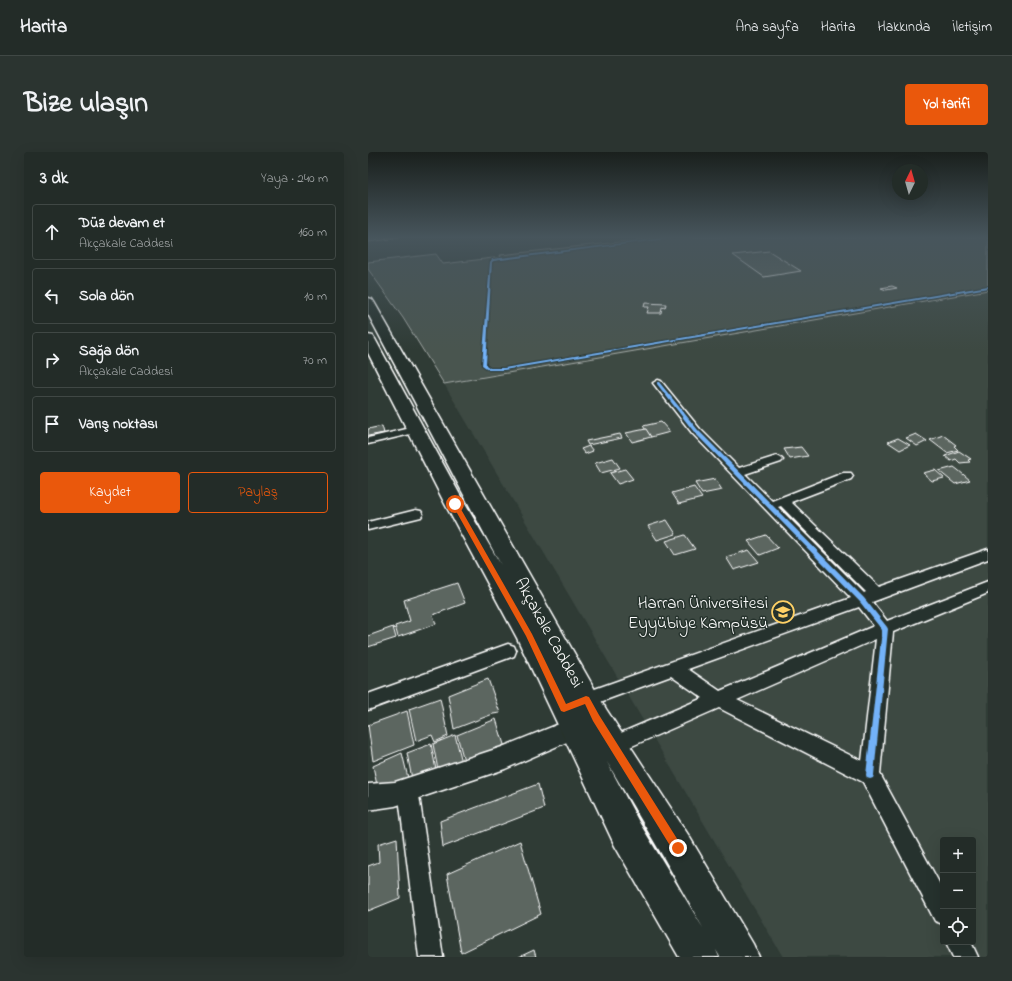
<!DOCTYPE html>
<html lang="tr">
<head>
<meta charset="utf-8">
<style>
  body { margin:0; font-family:"Indie Flower",sans-serif; background:#2b3430; color:#f1f3f6 }
  .controls { position:absolute; right:12px; bottom:12px; display:grid; overflow:hidden; border-radius:4px; box-shadow:0 4px 16px #0002 }
  .controls button { width:36px; height:36px; display:grid; place-items:center; padding:0; border:0; border-bottom:1px solid #404845; background:#232c28; color:#f1f3f6; font:20px sans-serif }
  .compass { position:absolute; left:524px; top:12px; width:36px; height:36px; border-radius:50%; background:#232c28; box-shadow:0 4px 16px #0002; rotate:5deg }
  .stop { position:absolute; width:12px; height:12px; margin:-9px; border:3px solid #ea580c; border-radius:50%; background:#fff }
  .stop.end { background:#ea580c; border-color:#fff; box-shadow:0 1px 4px #0008 }
  .list { margin:0; padding:0; list-style:none }
  h2 { display:flex; justify-content:space-between; align-items:center; height:52px; margin:0; padding:0 16px; font-size:17px }
  h2 small { font-size:13px; font-weight:400; color:#a3a7a8 }
  .list li { display:grid; grid-template-columns:26px 1fr auto; gap:12px; align-items:center; box-sizing:border-box; height:56px; margin:0 8px 8px; padding:0 8px; border:1px solid #404845; border-radius:4px }
  .list b { display:block; font-size:15px; white-space:nowrap }
  .list p { margin:0; font-size:13px; white-space:nowrap; color:#a3a7a8 }
  .list em { font-size:13px; font-style:normal; color:#a3a7a8 }
  .actions { display:flex; gap:8px; padding:12px 16px }
  .actions a { flex:1; padding:9px 0; border:1px solid #ea580c; border-radius:4px; text-align:center; font-size:14px; color:#ea580c }
  .actions .main { background:#ea580c; color:#fff }
  .icon { flex:none; width:22px; height:22px; fill:none; stroke:currentColor; stroke-width:2; stroke-linecap:round; stroke-linejoin:round }
  .map { position:relative; flex:none; width:620px; height:805px; overflow:hidden; border-radius:4px }
  header { display:flex; align-items:center; gap:24px; box-sizing:border-box; height:56px; padding:0 20px; background:#232c28; border-bottom:1px solid #404845 }
  header strong { font-size:19px }
  nav { display:flex; gap:22px; margin-inline-start:auto; font-size:14px }
  .intro { display:flex; align-items:center; justify-content:space-between; box-sizing:border-box; height:96px; padding:0 24px }
  h1 { margin:0; font-size:28px }
  .button { padding:10px 18px; border-radius:4px; background:#ea580c; color:#fff; font-size:14px; font-weight:700 }
  main { display:flex; gap:24px; padding:0 24px }
  aside { flex:1; background:#232c28; border-radius:4px; box-shadow:0 4px 16px #0002 }
  .map>svg:first-child { display:block }
</style>
</head>
<body>
<header>
<strong>Harita</strong>
<nav><a>Ana sayfa</a><a>Harita</a><a>Hakkında</a><a>İletişim</a></nav>
</header>
<div class="intro"><h1>Bize ulaşın</h1><a class="button">Yol tarifi</a></div>
<main>
<aside>
<h2>3 dk<small>Yaya · 240 m</small></h2>
<ul class="list">
<li><svg class="icon" aria-label="ahead" viewBox="0 0 24 24"><path d="M12 20V5M6 11l6-6 6 6"/></svg><div><b>Düz devam et</b><p>Akçakale Caddesi</p></div><em>160 m</em></li>
<li><svg class="icon" aria-label="left" viewBox="0 0 24 24"><path d="M17 20v-9H6M10 6l-5 5 5 5"/></svg><div><b>Sola dön</b></div><em>10 m</em></li>
<li><svg class="icon" aria-label="right" viewBox="0 0 24 24"><path d="M7 20v-9h11M14 6l5 5-5 5"/></svg><div><b>Sağa dön</b><p>Akçakale Caddesi</p></div><em>70 m</em></li>
<li><svg class="icon" aria-label="arrive" viewBox="0 0 24 24"><path d="M6 21V4h12l-3 4 3 4H6"/></svg><div><b>Varış noktası</b></div></li>
</ul>
<div class="actions"><a class="main">Kaydet</a><a>Paylaş</a></div>
</aside>
<div class="map">
<svg width="620" height="805" viewBox="0 0 620 805">
  <rect width="100%" height="100%" fill="#2f3b35"/>
  <filter id="ink" filterUnits="userSpaceOnUse"><feTurbulence type="fractalNoise" baseFrequency=".025" numOctaves="2"/><feDisplacementMap in="SourceGraphic" scale="8" xChannelSelector="R" yChannelSelector="G"/><feConvolveMatrix kernelMatrix="1 2 1 2 8 2 1 2 1" color-interpolation-filters="sRGB"/></filter>
  <g filter="url(#ink)">
    <!-- built -->
    <path fill="#3c4842" fill-rule="evenodd" d="M620,138V805H415L76,232ZM575,688H605V790H575Z"/>
    <!-- green -->
    <polygon fill="#4a544f" stroke="#a4aaa7" points="297,85 620,85 620,138 76,232 35,166 0,117 0,110 68,102 75,112 133,105 132,103"/>
    <!-- building -->
    <g fill="#5b6661" stroke="#fff">
      <polygon points="13,85 31,85 31,86 0,90 0,87"/>
      <polygon points="401,99 433,119 396,125 365,103"/>
      <polygon points="524,134 529,136 518,138 513,136"/>
      <polygon points="277,151 298,152 297,156 294,155 293,161 279,161 281,155 276,155"/>
      <polygon points="293,270 302,280 283,285 275,274"/>
      <polygon points="14,274 16,281 0,284 0,277"/>
      <polygon points="278,277 283,285 264,290 258,281"/>
      <polygon points="252,282 254,286 220,293 218,289"/>
      <polygon points="548,282 559,289 549,294 538,286"/>
      <polygon points="575,283 588,293 586,294 590,298 579,301 562,288"/>
      <polygon points="530,286 542,293 532,298 520,290"/>
      <polygon points="221,294 225,299 217,302 213,297"/>
      <polygon points="433,295 440,304 422,307 416,297"/>
      <polygon points="591,299 603,307 600,308 602,310 592,311 588,307 583,309 577,304"/>
      <polygon points="245,306 252,316 233,321 227,311"/>
      <polygon points="586,315 590,318 602,328 587,332 571,319"/>
      <polygon points="257,317 265,327 250,332 242,321"/>
      <polygon points="567,318 576,326 564,329 555,321"/>
      <polygon points="347,327 354,338 334,342 327,331"/>
      <polygon points="326,335 334,346 311,352 304,341"/>
      <polygon points="299,368 308,382 289,388 280,374"/>
      <polygon points="317,383 327,397 307,403 298,389"/>
      <polygon points="398,383 410,396 392,403 380,389"/>
      <polygon points="381,398 391,410 366,418 358,405"/>
      <polygon points="89,431 97,451 65,463 68,472 30,485 27,474 42,469 36,448"/>
      <polygon points="25,475 28,486 0,495 0,484"/>
      <polygon points="120,527 132,561 125,562 86,577 80,543"/>
      <polygon points="72,546 80,584 67,590 64,583 48,589 41,557"/>
      <polygon points="39,559 46,593 5,609 0,573"/>
      <polygon points="128,567 138,599 98,616 89,583"/>
      <polygon points="87,583 95,614 71,623 65,592"/>
      <polygon points="63,592 69,623 45,632 39,601"/>
      <polygon points="34,601 41,630 11,643 5,614"/>
      <polygon points="170,632 176,656 75,695 72,669"/>
      <polygon points="29,686 32,746 0,759 0,714 11,710 10,692"/>
      <polygon points="152,689 173,762 93,801 79,722"/>
      <polygon points="166,798 168,805 151,805"/>
    </g>
    <g fill="none" stroke-linecap="round" stroke-linejoin="round">
      <!-- minor casing -->
      <g stroke="#fff" stroke-width="3">
        <g id="minor">
          <path d="M290,228L293,229L332,277L371,316L409,304L413,306L415,308L413,310L377,322L404,349L475,321H483L485,324L483,327L423,350L511,435L620,397V407L504,450L519,469L620,430V441L525,480L512,622L575,738V772L567,769L495,630L351,556L248,601L241,604L234,601L232,595L234,589L335,546L303,524L213,557L207,554L204,549L207,544L483,446L324,281L285,231ZM413,354L498,440L496,441L410,355ZM491,455L506,474L352,539L320,517ZM508,487L494,609L369,548Z"/>
          <polygon points="47,275 51,276 53,278 51,280 0,292 0,286"/>
          <polygon points="48,358 53,359 55,362 53,365 0,378 0,370"/>
          <polygon points="140,492 146,494 148,499 146,504 0,558 0,542"/>
          <polygon points="40,627 47,630 50,637 75,805 51,805 30,637 33,630"/>
          <polygon points="578,790 603,790 610,805 585,805"/>
        </g>
      </g>
      <!-- tertiary casing -->
      <g stroke="#fff" stroke-width="3">
        <polygon id="tertiary" points="216,562 224,565 228,572 224,579 137,617 27,654 0,658 0,632 27,630 134,595"/>
      </g>
      <!-- primary casing -->
      <g stroke="#fff" stroke-width="3">
        <path id="primary" d="M0,146L4,147L6,150L238,557L321,684L385,792L391,805H352L348,798L351,805H311L247,694L149,486L77,352L0,201V183L5,184L7,187L97,352L133,413L0,162ZM239,610L297,708L335,776L271,670Z"/>
      </g>
      <!-- minor -->
      <use href="#minor" fill="#26332d" fill-rule="evenodd"/>
      <!-- tertiary -->
      <use href="#tertiary" fill="#26332d" fill-rule="evenodd"/>
      <!-- primary -->
      <use href="#primary" fill="#26332d" fill-rule="evenodd"/>
      <!-- cycleway casing -->
      <g stroke="#26332d" stroke-width="2">
        <g id="cycleway">
          <polygon points="305,85 315,85 126,109 124,110 118,213 122,216 136,216 620,134 620,136 136,218 121,218 114,213 122,110 124,107"/>
          <polygon points="289,230 291,230 330,278 496,446 519,475 520,477 506,623 505,626 502,627 499,626 498,623 514,478 492,450 326,280 289,232"/>
        </g>
      </g>
      <!-- cycleway -->
      <use href="#cycleway" fill="#73b2f8" fill-rule="evenodd"/>
    </g>
  </g>
  <!-- sky -->
  <linearGradient id="sky" x2="0" y2="1"><stop stop-color="#1a201d"/><stop offset="0.43" stop-color="#47555c"/><stop offset="1" stop-color="#47555c" stop-opacity="0"/></linearGradient>
  <rect width="620" height="198" fill="url(#sky)"/>
  <!-- route -->
  <polygon fill="#ea580c" points="85,350 90,352 164,482 198,552 218,544 221,545 231,563 313,693 314,696 313,700 310,701 306,700 225,569 217,552 196,560 193,559 158,484 84,352"/>
  <!-- icons -->
  <defs>
    <g id="university-ring" transform="scale(1.15)"><circle r="9.5" fill="#26332d" stroke="#ffd166" stroke-width="1.5"/><path d="M0-5L7-2L0 1L-7-2ZM-4 1L0 2.5L4 1V4Q0 6-4 4Z" fill="#ffd166"/></g>
  </defs>
  <g fill-rule="evenodd">
    <use href="#university-ring" x="415" y="460"/>
  </g>
  <g text-anchor="middle" stroke-width="3" stroke-linejoin="round" paint-order="stroke">
    <!-- poi labels -->
    <g font-size="17" fill="#fff" stroke="#26332d" text-anchor="end">
      <text x="400" y="456">Harran Üniversitesi<tspan x="400" dy="20">Eyyübiye Kampüsü</tspan></text>
    </g>
    <!-- street labels -->
    <g font-size="17" fill="#fff" stroke="#26332d">
      <text transform="translate(182 480) rotate(61)" y="6">Akçakale Caddesi</text>
    </g>
  </g>
</svg>
<div class="controls">
<button>+</button>
<button>−</button>
<button><svg class="icon" aria-label="locate" viewBox="0 0 24 24"><circle cx="12" cy="12" r="6"/><path d="M12 2v4M12 18v4M2 12h4M18 12h4"/></svg></button>
</div>
<svg class="compass" viewBox="-18 -18 36 36"><path d="M0-13l5 13h-10z" fill="#e53935"/><path d="M0 13l5-13h-10z" fill="#a3a7a8"/></svg>
<div class="stop" style="left:87px;top:352px"></div>
<div class="stop end" style="left:310px;top:696px"></div>
</div>
</main>
</body>
</html>
